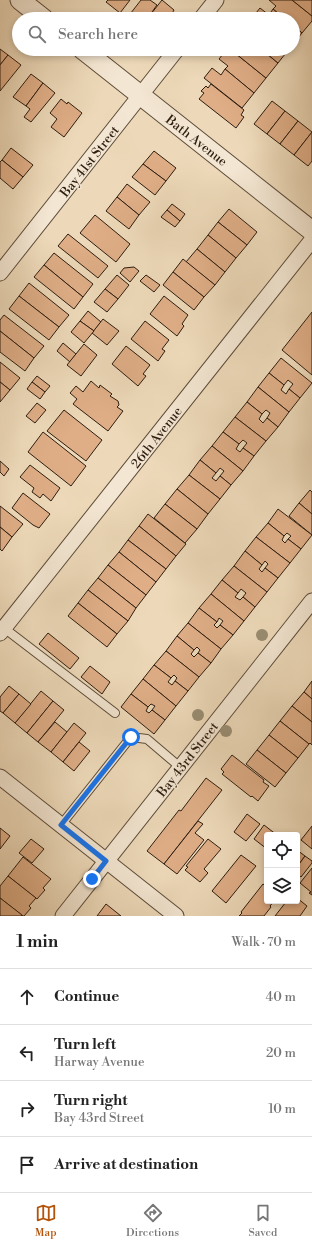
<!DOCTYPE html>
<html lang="en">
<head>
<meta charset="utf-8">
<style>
  body { margin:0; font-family:"Libre Bodoni",serif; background:#f6f6f6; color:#222 }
  .controls { position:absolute; right:12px; bottom:12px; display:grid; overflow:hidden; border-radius:4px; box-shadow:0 2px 6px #0003 }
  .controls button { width:36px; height:36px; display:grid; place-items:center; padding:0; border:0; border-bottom:1px solid #e0e0e0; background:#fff; color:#222; font:20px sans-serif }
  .stop { position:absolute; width:12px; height:12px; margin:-9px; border:3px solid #1a73e8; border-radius:50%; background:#fff }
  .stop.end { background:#1a73e8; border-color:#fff; box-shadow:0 1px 4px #0008 }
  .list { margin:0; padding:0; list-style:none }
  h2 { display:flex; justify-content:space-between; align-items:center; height:52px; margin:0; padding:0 16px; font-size:17px }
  h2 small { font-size:13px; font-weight:400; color:#767676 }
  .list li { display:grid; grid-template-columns:26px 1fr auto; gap:12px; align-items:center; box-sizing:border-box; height:56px; padding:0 16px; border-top:1px solid #e0e0e0 }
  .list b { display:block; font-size:15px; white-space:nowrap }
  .list p { margin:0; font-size:13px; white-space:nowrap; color:#767676 }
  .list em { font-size:13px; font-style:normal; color:#767676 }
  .icon { flex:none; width:22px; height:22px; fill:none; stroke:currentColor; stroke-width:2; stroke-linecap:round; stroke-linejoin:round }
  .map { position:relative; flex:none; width:312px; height:916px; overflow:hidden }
  .search { position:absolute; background:#fff; box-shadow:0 2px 6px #0003; left:12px; right:12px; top:12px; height:44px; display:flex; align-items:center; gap:10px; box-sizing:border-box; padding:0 14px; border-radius:22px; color:#767676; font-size:15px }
  .sheet { height:276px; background:#fff }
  nav { display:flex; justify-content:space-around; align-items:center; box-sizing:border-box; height:56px; border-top:1px solid #e0e0e0; background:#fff; font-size:11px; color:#767676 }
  nav a { display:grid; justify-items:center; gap:2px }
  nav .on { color:#b45309 }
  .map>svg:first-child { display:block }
</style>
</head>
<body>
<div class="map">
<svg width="312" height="916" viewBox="0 0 312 916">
  <rect width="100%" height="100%" fill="#edd9b9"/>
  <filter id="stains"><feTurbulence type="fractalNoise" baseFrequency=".005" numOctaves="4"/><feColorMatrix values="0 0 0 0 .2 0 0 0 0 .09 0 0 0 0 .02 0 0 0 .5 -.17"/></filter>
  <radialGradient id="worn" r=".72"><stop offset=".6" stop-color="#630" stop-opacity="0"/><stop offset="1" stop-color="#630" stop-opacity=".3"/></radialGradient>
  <!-- building -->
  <g fill="#dfae87" stroke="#2d1d10">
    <polygon points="108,0 130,0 120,13 106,2"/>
    <polygon points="141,0 150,0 157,5 147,19 128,19 127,18"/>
    <polygon points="162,0 174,10 169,19 147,19"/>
    <polygon points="269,0 292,0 312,16 312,21 302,33 293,25 293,19 285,19 273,9 276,6"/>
    <polygon points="292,0 312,0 312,16"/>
    <polygon points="260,8 269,15 273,9 285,19 254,19 252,18"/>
    <polygon points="293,25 302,33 293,44"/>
    <polygon points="0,49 8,55 0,65"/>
    <polygon points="227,49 230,49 266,78 254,93 225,69 228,66 219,59"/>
    <polygon points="230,49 261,49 278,63 266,78"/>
    <polygon points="261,49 289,49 278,63"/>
    <polygon points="8,55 21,65 0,91 0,65"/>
    <polygon points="212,68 221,75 225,69 254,93 242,108 204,78"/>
    <polygon points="31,74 43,83 26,106 13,97"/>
    <polygon points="43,83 55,93 31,122 24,117 30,109 26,106"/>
    <polygon points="211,84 244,110 241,115 244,117 236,128 199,99 204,93 201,91 206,86 208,88"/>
    <polygon points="61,99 67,104 68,102 82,113 64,137 51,127 57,119 50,113"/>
    <polygon points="272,101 285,111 267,134 254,124"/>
    <polygon points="285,111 298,121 280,144 267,134"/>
    <polygon points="298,121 312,132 294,155 280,144"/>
    <polygon points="312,132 312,161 308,166 294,155"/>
    <polygon points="11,148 33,165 23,177 2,160"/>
    <polygon points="154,151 176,168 166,181 143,164"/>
    <polygon points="2,160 23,177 13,189 0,178 0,162"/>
    <polygon points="143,164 166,181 155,195 132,177"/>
    <polygon points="127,184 150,202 139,215 117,197"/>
    <polygon points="117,197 139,215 129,229 106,211"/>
    <polygon points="172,204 185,214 180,221 167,210"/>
    <polygon points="229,209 257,232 247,245 218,222"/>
    <polygon points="167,210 180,221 175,227 161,217"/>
    <polygon points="95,215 130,244 116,262 80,233"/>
    <polygon points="218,222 247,245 236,258 208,235"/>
    <polygon points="68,234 108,266 98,278 58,246"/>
    <polygon points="208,235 236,258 225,272 197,249"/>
    <polygon points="197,249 225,272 215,285 186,262"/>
    <polygon points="54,253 93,284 83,297 44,265"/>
    <polygon points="183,259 215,285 204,297 173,272"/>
    <polygon points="44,265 83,297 74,309 34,277"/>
    <polygon points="134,267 139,271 130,282 120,273 124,268"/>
    <polygon points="173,272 204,297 194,310 163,285"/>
    <polygon points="117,275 129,285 118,299 105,289"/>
    <polygon points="146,275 160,285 154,292 140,281"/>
    <polygon points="29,283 69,315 59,327 19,296"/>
    <polygon points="105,289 118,299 107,312 94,302"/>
    <polygon points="19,296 59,327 49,340 9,309"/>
    <polygon points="164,296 188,315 182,324 184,326 177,336 150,314"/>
    <polygon points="88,311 101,322 94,331 80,321"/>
    <polygon points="312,312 312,375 282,350"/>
    <polygon points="4,315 44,346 34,358 0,331 0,320"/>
    <polygon points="103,319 119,331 107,345 92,333"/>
    <polygon points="80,321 94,331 84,343 71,332"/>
    <polygon points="145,321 169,340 162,349 165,351 158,361 131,339"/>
    <polygon points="0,331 34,358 25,371 0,352"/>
    <polygon points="63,343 76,354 70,362 57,351"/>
    <polygon points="84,344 97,355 81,376 67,365"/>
    <polygon points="126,346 150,365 143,374 146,376 138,386 112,364"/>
    <polygon points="281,358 312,383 300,398 289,389 293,384 288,380 284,385 269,373"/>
    <polygon points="0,362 20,378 10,390 0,382"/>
    <polygon points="269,373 284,385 281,390 286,394 289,389 300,398 289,412 258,387"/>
    <polygon points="37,376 50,386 45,392 32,382"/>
    <polygon points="91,381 99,388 100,385 112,394 110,396 118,401 119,405 117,407 123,411 108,431 73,404 77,399 70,393 76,386 83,392"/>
    <polygon points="0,382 10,390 0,402"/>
    <polygon points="32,382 45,392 40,399 27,389"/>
    <polygon points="258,387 289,412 278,427 267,418 270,413 266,410 262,414 247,402"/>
    <polygon points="247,402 262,414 259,419 263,423 267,418 278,427 266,441 235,417"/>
    <polygon points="37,403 46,410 35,423 26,416"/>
    <polygon points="64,410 102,440 86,461 47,431"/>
    <polygon points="235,417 266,441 254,456 243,448 247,443 243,440 239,444 223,432"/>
    <polygon points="43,432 86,466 71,486 28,452"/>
    <polygon points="223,432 239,444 236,449 240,452 243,448 254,456 243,471 212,446"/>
    <polygon points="212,446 243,471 231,485 220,476 224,471 220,468 216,473 200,460"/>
    <polygon points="200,460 216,473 212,478 216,481 220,476 231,485 220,499 189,475"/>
    <polygon points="0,461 9,469 4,476 0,472"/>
    <polygon points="30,465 60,488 51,501 43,494 40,498 32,492 34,488 20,477"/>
    <polygon points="189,475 220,499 208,514 177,489"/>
    <polygon points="177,489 208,514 197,529 165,504"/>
    <polygon points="310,490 312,492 312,514 299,503"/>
    <polygon points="23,493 50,514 39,528 33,525 12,508"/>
    <polygon points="299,503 312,514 312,535 289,516"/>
    <polygon points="165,504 197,529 185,543 154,518"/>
    <polygon points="0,506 23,524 12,537 0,527"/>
    <polygon points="278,509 312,535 301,549 288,539 291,536 287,533 284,536 268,523"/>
    <polygon points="148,514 186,544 176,556 139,526"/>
    <polygon points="268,523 284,536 282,540 285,543 288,539 301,549 290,563 256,537"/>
    <polygon points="139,526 176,556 166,569 128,540"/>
    <polygon points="0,527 12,537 2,551 0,549"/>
    <polygon points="256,537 290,563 278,578 265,568 268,564 265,561 262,565 245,551"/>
    <polygon points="128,540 166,569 156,582 119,552"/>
    <polygon points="245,551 262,565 259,569 262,572 265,568 278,578 267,592 234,566"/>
    <polygon points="119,552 156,582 146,595 108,565"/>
    <polygon points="108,565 146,595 136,608 98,578"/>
    <polygon points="234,566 267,592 255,607 243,597 246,593 241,589 238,593 222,580"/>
    <polygon points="98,578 136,608 128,621 88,590"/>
    <polygon points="222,580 238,593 235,597 240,600 243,597 255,607 244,621 211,594"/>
    <polygon points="88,590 128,621 117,634 78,603"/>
    <polygon points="211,594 244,621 233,635 220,625 223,621 219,618 217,622 199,608"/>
    <polygon points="78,603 117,634 107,647 68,616"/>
    <polygon points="199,608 217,622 214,625 217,628 220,625 233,635 221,649 188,623"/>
    <polygon points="188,623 221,649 211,663 198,653 200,650 197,647 194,650 177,636"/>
    <polygon points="48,633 79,658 70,669 39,644"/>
    <polygon points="177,636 194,650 191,654 194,657 198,653 211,663 199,677 166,651"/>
    <polygon points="166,651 199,677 188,691 175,681 177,678 174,675 171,678 154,665"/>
    <polygon points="154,665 171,678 168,682 172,685 175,681 188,691 176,706 143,679"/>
    <polygon points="90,666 110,682 102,694 81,677"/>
    <polygon points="143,679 176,706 165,720 152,710 155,706 151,704 148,707 131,694"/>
    <polygon points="312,681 312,699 304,692"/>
    <polygon points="9,686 19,694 3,713 0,711 0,697"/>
    <polygon points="41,691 53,701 27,733 15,723"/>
    <polygon points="304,692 312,699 312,722 292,706"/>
    <polygon points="19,694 31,704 15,723 3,713"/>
    <polygon points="131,694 148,707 146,711 149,713 152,710 165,720 154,734 121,707"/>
    <polygon points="53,701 64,710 38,742 27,733"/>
    <polygon points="292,706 312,722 312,745 310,743 309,744 280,721"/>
    <polygon points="280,721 309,744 298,758 269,735"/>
    <polygon points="55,722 67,732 51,752 38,742"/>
    <polygon points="74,723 86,733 63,762 51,752"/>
    <polygon points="269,735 298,758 286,773 257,750"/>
    <polygon points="79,742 90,751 74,771 63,762"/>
    <polygon points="257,750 286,773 275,787 246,764"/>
    <polygon points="232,755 264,780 263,782 269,786 258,801 252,796 251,797 222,774 224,772 221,769"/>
    <polygon points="206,778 222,790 164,864 147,851 179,810 181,811"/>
    <polygon points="247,814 260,824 246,841 234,832"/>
    <polygon points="198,821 203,824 195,833 204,840 177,874 164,864"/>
    <polygon points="264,825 277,835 267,835 267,849 254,839"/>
    <polygon points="312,826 312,849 301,840"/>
    <polygon points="0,828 10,836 0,849"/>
    <polygon points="31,839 44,849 32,863 19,853"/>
    <polygon points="208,839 221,849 204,869 208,873 200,882 185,870 188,867 186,866"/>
    <polygon points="297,850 305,856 297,867"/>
    <polygon points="241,855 256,866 226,903 212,891"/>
    <polygon points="305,856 312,861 312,863 301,877 297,874 297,867"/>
    <polygon points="23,857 51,879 43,888 45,890 37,899 8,876"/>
    <polygon points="312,868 312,895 309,893 311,892 300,883"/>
    <polygon points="8,876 36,898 29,906 31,908 24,916 23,916 0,898 0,886"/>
    <polygon points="263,884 267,887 267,901 274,901 270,906 271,907 264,916 239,916 242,913 241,912"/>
    <polygon points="0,898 22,915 21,916 0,916"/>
    <polygon points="297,898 307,906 300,916 275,916 286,902 285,901 297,901"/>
    <polygon points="106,904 121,916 97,916"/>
  </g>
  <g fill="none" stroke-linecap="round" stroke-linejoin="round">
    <!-- service casing -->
    <g stroke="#5d4c3a" stroke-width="10">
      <g id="service">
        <polyline points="4,628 115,713"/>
        <polyline points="61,825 131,737 147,739 180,767"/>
      </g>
    </g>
    <!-- minor casing -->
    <g stroke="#5d4c3a" stroke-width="17">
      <g id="minor">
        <polyline points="201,19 216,0"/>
        <polyline points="0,273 177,49"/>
        <polyline points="0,633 312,240"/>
        <polyline points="0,777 176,916"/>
        <polyline points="63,916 312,601"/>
      </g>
    </g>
    <!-- tertiary casing -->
    <g stroke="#5d4c3a" stroke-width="21">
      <g id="tertiary">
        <polyline points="20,0 44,19"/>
        <polyline points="82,49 312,231"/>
      </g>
    </g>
    <!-- service -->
    <use href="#service" stroke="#f3e6d2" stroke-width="8"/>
    <!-- minor -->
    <use href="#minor" stroke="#f3e6d2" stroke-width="15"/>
    <!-- tertiary -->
    <use href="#tertiary" stroke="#f3e6d2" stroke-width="19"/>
  </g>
  <!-- trees -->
  <g fill="#998d72">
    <circle cx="262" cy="635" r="6"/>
    <circle cx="198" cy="715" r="6"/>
    <circle cx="226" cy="731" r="6"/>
  </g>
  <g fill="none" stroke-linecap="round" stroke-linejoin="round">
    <!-- route -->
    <polyline stroke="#1a73e8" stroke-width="5" points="92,879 106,861 61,825 131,737"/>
  </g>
  <g text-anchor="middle" stroke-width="3" stroke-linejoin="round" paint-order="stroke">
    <!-- street labels -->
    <g font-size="13" fill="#2d1d10" stroke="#f3e6d2">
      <text transform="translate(197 140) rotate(38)" y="5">Bath Avenue</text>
      <text transform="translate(89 161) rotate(-52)" y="5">Bay 41st Street</text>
      <text transform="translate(156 437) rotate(-52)" y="5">26th Avenue</text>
      <text transform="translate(187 759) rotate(-52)" y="5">Bay 43rd Street</text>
    </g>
  </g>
  <rect width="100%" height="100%" filter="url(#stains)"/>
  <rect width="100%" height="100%" fill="url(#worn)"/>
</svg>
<div class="controls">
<button><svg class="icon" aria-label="locate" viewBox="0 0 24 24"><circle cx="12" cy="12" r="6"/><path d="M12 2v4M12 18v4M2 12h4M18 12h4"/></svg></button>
<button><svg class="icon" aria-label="layers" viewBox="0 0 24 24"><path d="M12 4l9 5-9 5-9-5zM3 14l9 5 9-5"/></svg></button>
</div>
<div class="stop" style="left:131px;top:737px"></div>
<div class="stop end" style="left:92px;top:879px"></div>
<div class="search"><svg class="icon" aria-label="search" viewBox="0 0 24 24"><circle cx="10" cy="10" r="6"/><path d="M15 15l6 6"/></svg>Search here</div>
</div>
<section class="sheet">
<h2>1 min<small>Walk · 70 m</small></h2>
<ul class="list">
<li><svg class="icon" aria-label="ahead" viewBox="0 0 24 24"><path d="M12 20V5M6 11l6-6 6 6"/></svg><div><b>Continue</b></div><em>40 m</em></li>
<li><svg class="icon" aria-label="left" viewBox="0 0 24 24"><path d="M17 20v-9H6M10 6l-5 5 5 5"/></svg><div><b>Turn left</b><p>Harway Avenue</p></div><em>20 m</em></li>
<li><svg class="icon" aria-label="right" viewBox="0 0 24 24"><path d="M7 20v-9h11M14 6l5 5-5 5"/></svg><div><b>Turn right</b><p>Bay 43rd Street</p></div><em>10 m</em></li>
<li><svg class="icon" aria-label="arrive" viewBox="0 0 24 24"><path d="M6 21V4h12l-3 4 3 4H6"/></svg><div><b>Arrive at destination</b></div></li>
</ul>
</section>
<nav>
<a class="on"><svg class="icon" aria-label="map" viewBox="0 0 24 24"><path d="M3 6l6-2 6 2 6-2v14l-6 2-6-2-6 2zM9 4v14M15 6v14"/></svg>Map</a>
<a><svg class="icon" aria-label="directions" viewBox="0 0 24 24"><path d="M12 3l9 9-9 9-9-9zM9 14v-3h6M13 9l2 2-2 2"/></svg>Directions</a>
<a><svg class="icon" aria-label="saved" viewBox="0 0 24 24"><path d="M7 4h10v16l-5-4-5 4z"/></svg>Saved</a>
</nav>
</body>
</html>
